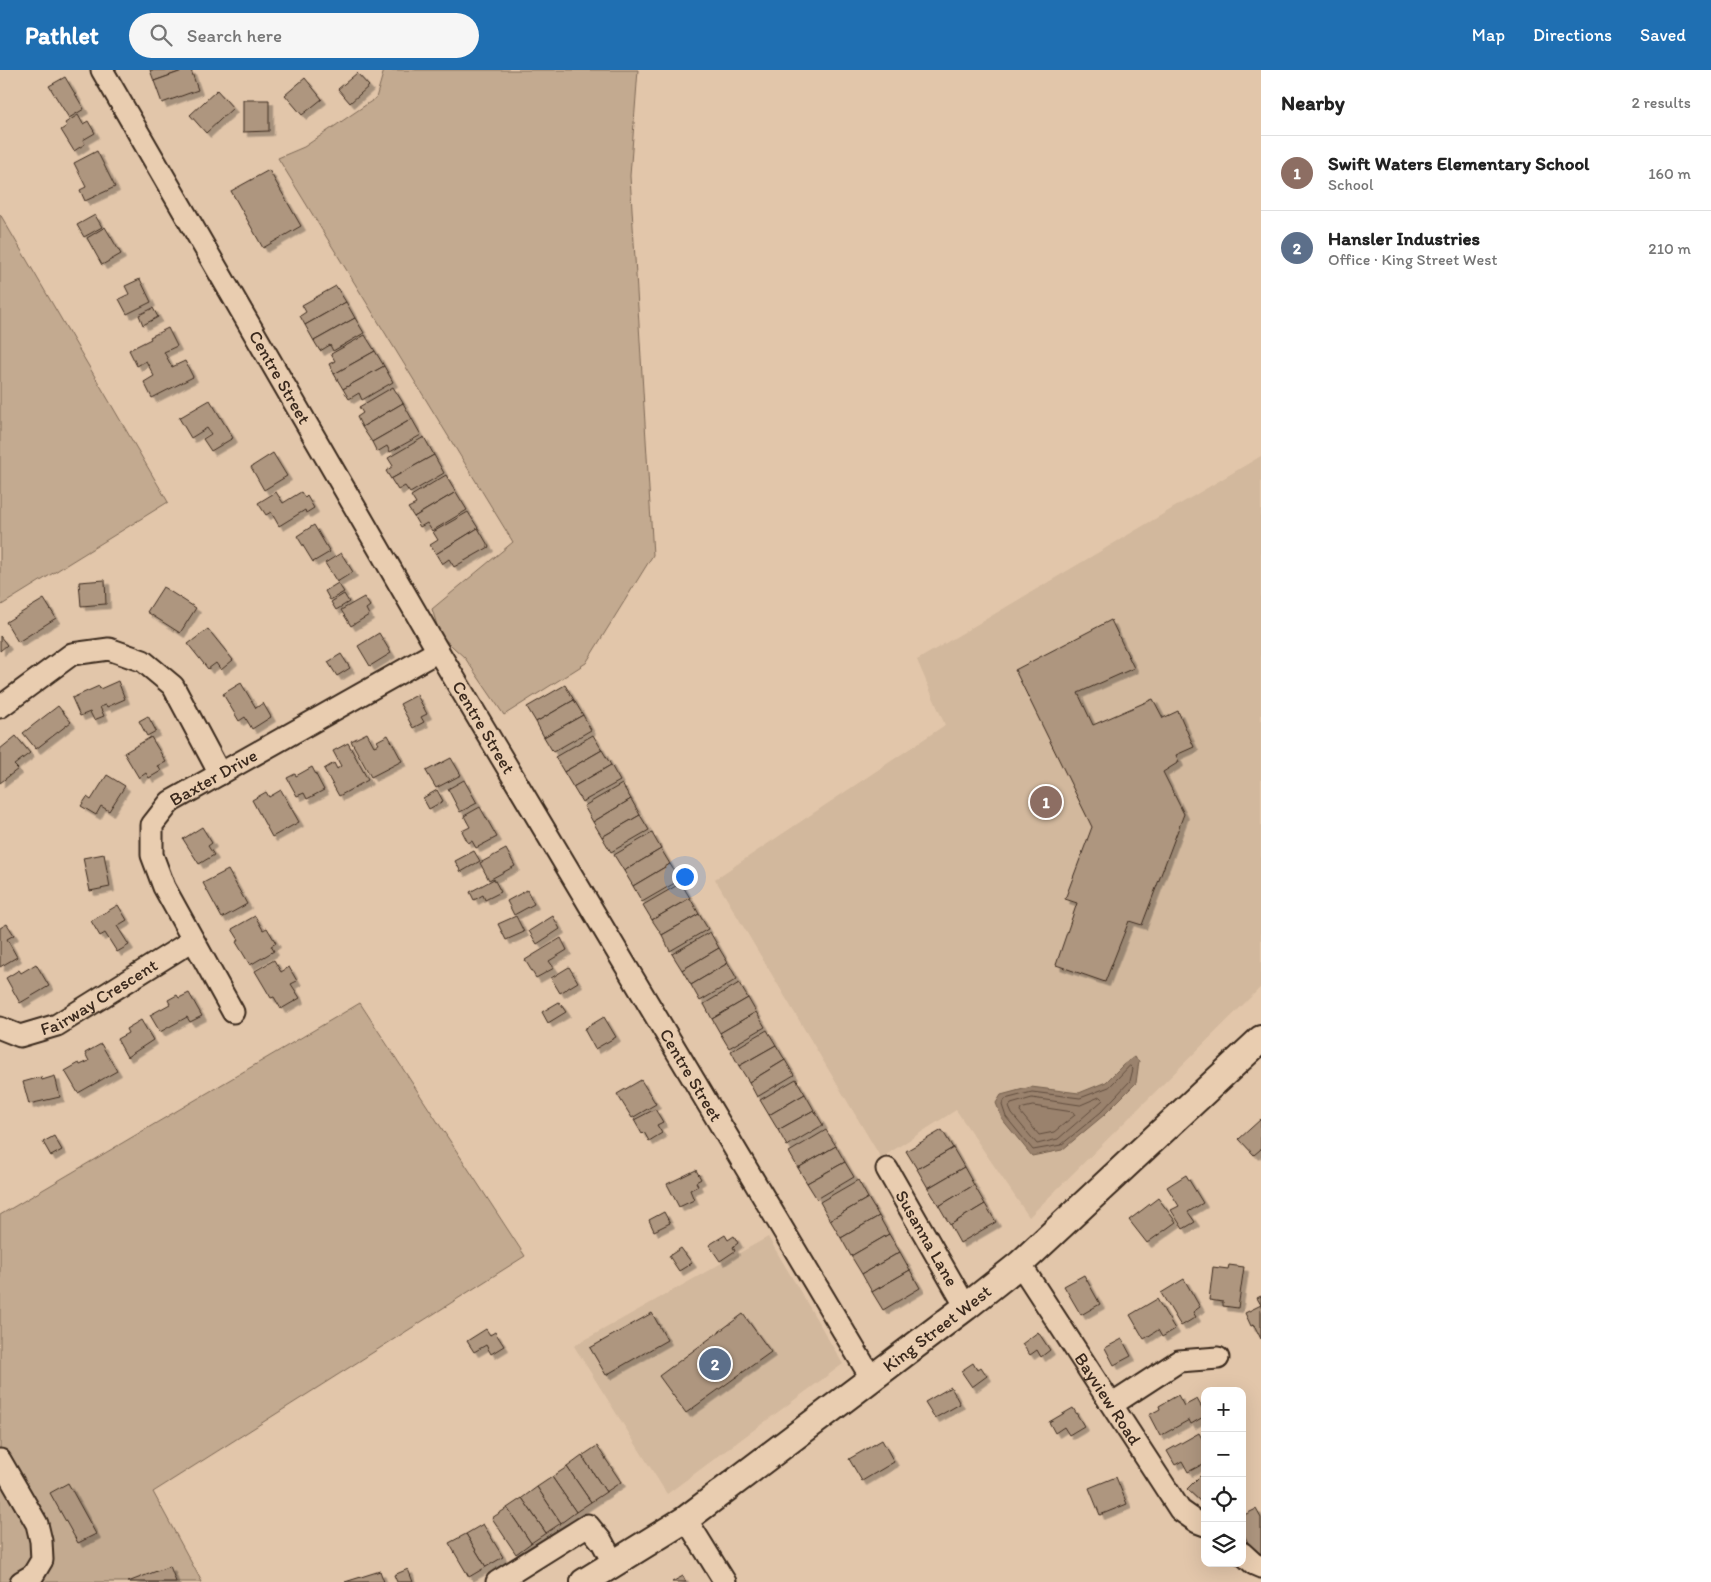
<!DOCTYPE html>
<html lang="en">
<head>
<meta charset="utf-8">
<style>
  body { margin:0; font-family:Itim,sans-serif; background:#f6f6f6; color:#222 }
  .controls { position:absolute; right:15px; bottom:15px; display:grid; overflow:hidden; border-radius:10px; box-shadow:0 5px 20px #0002 }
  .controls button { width:45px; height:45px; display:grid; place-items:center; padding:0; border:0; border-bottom:1px solid #e0e0e0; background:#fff; color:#222; font:25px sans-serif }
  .you { position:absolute; left:684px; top:806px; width:18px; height:18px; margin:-12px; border:4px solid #fff; border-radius:50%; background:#1a73e8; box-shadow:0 0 0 8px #1a73e833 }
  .badge { display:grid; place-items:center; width:32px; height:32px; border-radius:50%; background:#1f6fb2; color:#fff; font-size:16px; font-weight:700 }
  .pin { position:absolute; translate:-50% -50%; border:2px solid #fff; box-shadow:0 1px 5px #0006 }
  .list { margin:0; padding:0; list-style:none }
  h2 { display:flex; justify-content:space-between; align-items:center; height:65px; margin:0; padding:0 20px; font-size:21px }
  h2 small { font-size:16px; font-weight:400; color:#767676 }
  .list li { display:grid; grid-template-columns:32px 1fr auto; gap:15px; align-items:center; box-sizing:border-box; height:75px; padding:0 20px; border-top:1px solid #e0e0e0 }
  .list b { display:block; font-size:19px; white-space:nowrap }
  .list p { margin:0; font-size:16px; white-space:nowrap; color:#767676 }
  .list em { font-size:16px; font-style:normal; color:#767676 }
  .icon { flex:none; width:28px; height:28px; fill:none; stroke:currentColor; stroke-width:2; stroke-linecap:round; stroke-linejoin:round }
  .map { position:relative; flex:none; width:1261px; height:1512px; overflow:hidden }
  header { display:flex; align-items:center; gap:30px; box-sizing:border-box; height:70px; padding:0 25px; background:#1f6fb2; color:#fff }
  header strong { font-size:24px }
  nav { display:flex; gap:28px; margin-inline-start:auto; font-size:18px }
  .search { width:350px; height:45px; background:#f6f6f6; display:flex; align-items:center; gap:12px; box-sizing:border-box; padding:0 18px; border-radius:28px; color:#767676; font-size:19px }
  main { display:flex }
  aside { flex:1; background:#fff }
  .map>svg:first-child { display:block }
</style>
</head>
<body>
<header>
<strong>Pathlet</strong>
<div class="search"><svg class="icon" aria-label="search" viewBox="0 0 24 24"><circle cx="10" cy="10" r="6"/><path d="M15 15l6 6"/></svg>Search here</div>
<nav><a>Map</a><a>Directions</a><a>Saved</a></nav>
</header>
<main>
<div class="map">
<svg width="1261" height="1512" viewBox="0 0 1261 1512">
  <defs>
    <filter id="shadow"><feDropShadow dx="4.5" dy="4.5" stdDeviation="0" flood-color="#0004"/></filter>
  </defs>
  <rect width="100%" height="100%" fill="#e2c6aa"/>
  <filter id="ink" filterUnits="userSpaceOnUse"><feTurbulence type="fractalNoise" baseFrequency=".02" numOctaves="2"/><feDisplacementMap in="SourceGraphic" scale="10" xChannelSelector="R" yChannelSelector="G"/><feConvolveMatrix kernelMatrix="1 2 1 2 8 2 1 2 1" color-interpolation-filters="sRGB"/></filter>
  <g filter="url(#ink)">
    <!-- built -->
    <g fill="#d2b89d">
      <polygon points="1261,386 1261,917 1029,1147 956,1040 881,1088 715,809 945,655 917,590"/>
      <polygon points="768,1167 843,1294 667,1424 574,1276"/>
    </g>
    <!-- green -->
    <g fill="#c3aa90" stroke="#7f6a57">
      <polygon points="384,0 638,0 630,106 653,485 586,593 504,645 465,588 440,565 432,539 513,472 278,88 304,77 376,28"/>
      <polygon points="0,144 168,432 0,536"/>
      <polygon points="360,933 525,1186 153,1422 202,1512 0,1512 0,1145"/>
    </g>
    <!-- water -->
    <polygon fill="#9a826d" stroke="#745f4d" points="1134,987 1139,991 1136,1013 1104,1045 1062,1080 1032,1086 1002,1049 996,1033 1001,1025 1031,1017 1079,1023 1106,1012 1123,995"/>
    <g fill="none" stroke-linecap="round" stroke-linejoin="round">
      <!-- shore -->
      <g stroke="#614d3e" stroke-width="1">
        <polygon points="1130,996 1133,999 1130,1011 1101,1042 1061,1075 1033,1080 1006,1047 1002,1035 1005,1029 1032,1022 1080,1028 1109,1017"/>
        <polygon points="1100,1027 1103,1030 1058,1069 1037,1074 1012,1044 1009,1037 1011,1034 1032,1028 1080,1035"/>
        <polygon points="1033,1036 1073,1042 1075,1045 1054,1062 1039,1065 1020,1042 1021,1039"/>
      </g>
    </g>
    <!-- building -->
    <g fill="#ae967f" stroke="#3b2a1e" filter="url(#shadow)">
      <polygon points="150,0 185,0 154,11"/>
      <polygon points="185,0 191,0 198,20 162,33 154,11"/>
      <polygon points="357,3 369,16 350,33 338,19"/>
      <polygon points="65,7 84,39 69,48 49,16"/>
      <polygon points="305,8 322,29 302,45 285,25"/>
      <polygon points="217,20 233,38 206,63 190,45"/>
      <polygon points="243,30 269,30 269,61 243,62"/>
      <polygon points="78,45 83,54 88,51 95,63 83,70 85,74 74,81 61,60 67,56 65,53"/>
      <polygon points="97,81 115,117 85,131 80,120 86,117 74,93"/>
      <polygon points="269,100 301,156 263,178 231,121"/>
      <polygon points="95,145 102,157 84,167 77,155"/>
      <polygon points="105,157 121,184 102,195 87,168"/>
      <polygon points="140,209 151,232 127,244 119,229 129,224 125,216"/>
      <polygon points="336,216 346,232 305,255 300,246 306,242 302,235"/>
      <polygon points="346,232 355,248 314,271 305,255"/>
      <polygon points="153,238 158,247 143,255 139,245"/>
      <polygon points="355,248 364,263 333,281 330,275 320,281 314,271"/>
      <polygon points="168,258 177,276 164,282 172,297 185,291 193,307 152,328 144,312 154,306 146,291 137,296 129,280 151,269 150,267"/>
      <polygon points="365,265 375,281 334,304 329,294 335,291 331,284"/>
      <polygon points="375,281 384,296 343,319 334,304"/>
      <polygon points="384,296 393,312 362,330 359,323 349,329 343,319"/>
      <polygon points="393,317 403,333 362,357 357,347 363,343 359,337"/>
      <polygon points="210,330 233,368 211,381 203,369 211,364 207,358 191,368 179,348"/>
      <polygon points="403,333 412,349 372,372 362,357"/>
      <polygon points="412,349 421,365 390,382 387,376 377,382 372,372"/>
      <polygon points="424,367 434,385 391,409 386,401 393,396 388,388"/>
      <polygon points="273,383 287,406 264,420 251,397"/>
      <polygon points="434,385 444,403 410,423 405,416 398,420 391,409"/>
      <polygon points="446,405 456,422 414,447 408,438 416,434 411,426"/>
      <polygon points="276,422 283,433 301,422 305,428 307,426 314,438 306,443 305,440 279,456 271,442 266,445 258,433"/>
      <polygon points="456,422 467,440 432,461 427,453 420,457 414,447"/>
      <polygon points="468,442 478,458 436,484 430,475 438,470 433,462"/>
      <polygon points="314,455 330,482 313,492 297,466"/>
      <polygon points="478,458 489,477 454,497 449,489 442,494 436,484"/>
      <polygon points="341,483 353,502 337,512 325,493"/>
      <polygon points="105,510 106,534 81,536 79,512"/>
      <polygon points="338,513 344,522 330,530 325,521"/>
      <polygon points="163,517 196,538 180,563 147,542"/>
      <polygon points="344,524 349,532 336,540 331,532"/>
      <polygon points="364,527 370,536 366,539 369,545 351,556 341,540"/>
      <polygon points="44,529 56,548 18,572 6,552"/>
      <polygon points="1111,550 1134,598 1078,623 1093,655 1153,629 1163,648 1178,641 1194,677 1176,685 1179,692 1163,702 1184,744 1142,855 1129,851 1105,912 1056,895 1077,833 1065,829 1092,757 1015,600"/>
      <polygon points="208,559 233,590 221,600 216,593 208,599 188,574"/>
      <polygon points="379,563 391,583 370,596 358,576"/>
      <polygon points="0,566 7,575 0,581"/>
      <polygon points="341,584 350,598 337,606 328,592"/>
      <polygon points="118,611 125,629 107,637 106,635 100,637 104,646 94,650 90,642 80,646 72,628 99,616 100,619"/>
      <polygon points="241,613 256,638 263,633 271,647 252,659 245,647 239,651 223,624"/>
      <polygon points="565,615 574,630 536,652 527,637"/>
      <polygon points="417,625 427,644 421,647 424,652 413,658 400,634"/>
      <polygon points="574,630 583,645 544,667 536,652"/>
      <polygon points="58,636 71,652 36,679 23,663"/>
      <polygon points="583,645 591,660 553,682 544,667"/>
      <polygon points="148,646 156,661 147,666 139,651"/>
      <polygon points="367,663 374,676 379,674 377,671 388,665 402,691 371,707 351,671"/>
      <polygon points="593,665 602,680 564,702 555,687"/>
      <polygon points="16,666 30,683 14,695 18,699 0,713 0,679"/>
      <polygon points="151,667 166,692 158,696 161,701 149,708 146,703 139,708 124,683"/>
      <polygon points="348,673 368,710 339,726 324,699 334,693 337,699 341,696 333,681"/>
      <polygon points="602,680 611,695 573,717 564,702"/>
      <polygon points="451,688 461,705 436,718 426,701"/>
      <polygon points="611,695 620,711 582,732 573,717"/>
      <polygon points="312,697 324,720 307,729 304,723 297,726 287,708 295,704 296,706"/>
      <polygon points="107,705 125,716 109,741 101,736 96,745 81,736 87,727 91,730"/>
      <polygon points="464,710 477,733 460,742 448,719"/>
      <polygon points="622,714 631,729 593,752 584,736"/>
      <polygon points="281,720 299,752 272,767 252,730 266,722 269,727"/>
      <polygon points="437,720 443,731 429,739 423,728"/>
      <polygon points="631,729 640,745 602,767 593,752"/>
      <polygon points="480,737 497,767 476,778 472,771 468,773 462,761 470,757 464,746"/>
      <polygon points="640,745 649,760 611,782 602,767"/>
      <polygon points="202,757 212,773 208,776 214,785 199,794 183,769"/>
      <polygon points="652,763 661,779 624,801 614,785"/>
      <polygon points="506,779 515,796 489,810 480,793"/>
      <polygon points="661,779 670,794 633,816 624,801"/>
      <polygon points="474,781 480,791 461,802 455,791"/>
      <polygon points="104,784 110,817 90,821 83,788"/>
      <polygon points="670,794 680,810 642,832 633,816"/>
      <polygon points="228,800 247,834 222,848 203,813"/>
      <polygon points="494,809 501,822 485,830 483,825 474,830 470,822"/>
      <polygon points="681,813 690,828 652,850 643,835"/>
      <polygon points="527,820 534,834 514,845 507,831"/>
      <polygon points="690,828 699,844 662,865 652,850"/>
      <polygon points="118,835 127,850 117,856 129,875 117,882 105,863 100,866 91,851"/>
      <polygon points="699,844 708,859 670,881 662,865"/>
      <polygon points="255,846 263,860 267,858 276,873 271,876 274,881 250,895 236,872 239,870 232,859"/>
      <polygon points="516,846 524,862 506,870 498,854"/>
      <polygon points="553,846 560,859 537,874 529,861"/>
      <polygon points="7,854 14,865 7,869 17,887 0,897 0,858"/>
      <polygon points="710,862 719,878 682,900 672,884"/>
      <polygon points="561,868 567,880 549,891 554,898 536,908 525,890"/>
      <polygon points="719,878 728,893 691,915 682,900"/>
      <polygon points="274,890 281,902 289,897 297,911 291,914 300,928 281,939 274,927 271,928 255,901"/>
      <polygon points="728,893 737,909 700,931 691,915"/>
      <polygon points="36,894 49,916 20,933 6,908 19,900 21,903"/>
      <polygon points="569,897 578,912 560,923 551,908"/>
      <polygon points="739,913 748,928 712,949 704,934"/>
      <polygon points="189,923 202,946 190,952 187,947 160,962 150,945 170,934 168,930 177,925 179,928"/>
      <polygon points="748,928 756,942 720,963 712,949"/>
      <polygon points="559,932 566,942 548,953 542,942"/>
      <polygon points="756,942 765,957 729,978 720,963"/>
      <polygon points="604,947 616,967 595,979 584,959"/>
      <polygon points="141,950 153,970 127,987 117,969 128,963 126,959"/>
      <polygon points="767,960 776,975 739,996 731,981"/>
      <polygon points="101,974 117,1001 78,1023 65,1001 79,993 80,995 89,991 85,983"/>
      <polygon points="776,975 785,990 749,1012 739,996"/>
      <polygon points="785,990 794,1005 757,1027 749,1012"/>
      <polygon points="55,1006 60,1027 29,1034 23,1012 41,1007 42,1010"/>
      <polygon points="796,1009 805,1024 769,1045 760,1030"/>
      <polygon points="641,1010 656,1034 632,1048 617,1024"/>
      <polygon points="805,1024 814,1040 778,1060 769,1045"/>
      <polygon points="655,1039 663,1052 657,1055 662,1063 649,1071 644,1062 642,1064 634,1050"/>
      <polygon points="814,1040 823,1055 787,1076 778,1060"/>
      <polygon points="1261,1049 1261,1079 1254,1085 1239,1069"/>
      <polygon points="826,1060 836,1076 798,1098 789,1082"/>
      <polygon points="942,1060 953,1078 917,1099 906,1081"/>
      <polygon points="54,1066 62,1080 51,1086 43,1072"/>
      <polygon points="836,1076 845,1092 807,1113 798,1098"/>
      <polygon points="953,1078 964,1097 928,1118 917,1099"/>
      <polygon points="845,1092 854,1107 817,1129 807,1113"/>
      <polygon points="964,1097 974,1115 939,1136 928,1118"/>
      <polygon points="696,1100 701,1109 696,1112 698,1116 690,1120 694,1130 679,1137 667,1114"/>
      <polygon points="1186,1105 1203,1133 1188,1142 1195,1152 1183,1159 1171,1140 1179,1136 1167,1117"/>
      <polygon points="858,1110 868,1128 830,1150 820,1132"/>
      <polygon points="974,1115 985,1134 950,1155 939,1136"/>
      <polygon points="868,1128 879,1146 841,1168 830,1150"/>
      <polygon points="1158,1128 1176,1152 1147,1173 1129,1150"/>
      <polygon points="985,1134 996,1152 960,1173 950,1155"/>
      <polygon points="664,1142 670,1153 654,1161 649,1150"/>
      <polygon points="879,1146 889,1164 851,1186 841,1168"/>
      <polygon points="889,1164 900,1182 862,1204 851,1186"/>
      <polygon points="725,1165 728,1170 734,1166 738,1173 733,1177 735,1181 720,1191 709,1175"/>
      <polygon points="681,1178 692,1193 679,1201 669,1186"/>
      <polygon points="900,1182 910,1200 872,1222 862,1204"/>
      <polygon points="1229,1195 1244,1197 1238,1238 1223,1236 1223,1232 1209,1230 1213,1197 1228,1199"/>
      <polygon points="910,1200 920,1218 883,1240 872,1222"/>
      <polygon points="1084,1205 1100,1234 1081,1245 1064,1216"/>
      <polygon points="1184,1209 1200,1237 1193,1242 1196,1247 1181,1256 1161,1223"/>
      <polygon points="1261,1226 1261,1269 1254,1255 1251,1256 1245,1243 1261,1235 1257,1228"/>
      <polygon points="1157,1229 1175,1259 1162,1267 1158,1260 1144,1269 1130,1245"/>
      <polygon points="652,1243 667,1270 606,1305 590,1278"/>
      <polygon points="743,1244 771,1282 686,1343 659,1306"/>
      <polygon points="486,1259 490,1265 495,1262 504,1276 491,1284 486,1275 474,1282 467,1271"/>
      <polygon points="1038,1262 1050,1280 1041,1287 1037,1280 1030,1285 1022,1274"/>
      <polygon points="1122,1269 1131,1286 1114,1295 1105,1278"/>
      <polygon points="973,1293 977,1300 981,1297 987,1306 972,1317 961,1301"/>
      <polygon points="951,1317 960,1334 935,1348 925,1332"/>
      <polygon points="1178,1325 1184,1336 1197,1329 1205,1343 1205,1346 1191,1354 1189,1350 1160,1366 1149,1345 1160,1339 1159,1336"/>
      <polygon points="1073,1338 1084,1356 1069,1365 1064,1357 1055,1363 1049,1352"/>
      <polygon points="1199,1363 1205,1374 1205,1393 1188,1402 1182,1391 1175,1395 1167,1381"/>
      <polygon points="882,1370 894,1392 862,1411 849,1389"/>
      <polygon points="597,1376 621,1412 606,1422 582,1386"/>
      <polygon points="582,1386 606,1422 591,1432 567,1397"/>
      <polygon points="567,1397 591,1432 576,1442 552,1407"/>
      <polygon points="1205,1401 1205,1429 1201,1432 1187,1419"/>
      <polygon points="552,1407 576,1442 561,1453 537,1417"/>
      <polygon points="1116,1407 1127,1434 1100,1445 1089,1418"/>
      <polygon points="68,1413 96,1464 78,1473 50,1423"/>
      <polygon points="537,1417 561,1453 546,1463 522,1428"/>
      <polygon points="522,1428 546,1463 531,1473 507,1438"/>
      <polygon points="507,1438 531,1473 516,1484 492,1448"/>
      <polygon points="1256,1439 1261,1448 1261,1488 1257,1490 1242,1461 1242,1446"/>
      <polygon points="483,1454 503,1487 486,1497 466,1464"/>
      <polygon points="466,1464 486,1497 469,1507 449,1473"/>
      <polygon points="170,1496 176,1512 128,1512"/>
      <polygon points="408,1499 413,1512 397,1512 394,1505"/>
      <polygon points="380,1501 384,1512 345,1512"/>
      <polygon points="683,1506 686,1512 672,1512"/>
    </g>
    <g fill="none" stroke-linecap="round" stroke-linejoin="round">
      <!-- minor casing -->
      <g stroke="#3b2a1e" stroke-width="25">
        <g id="minor">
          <path id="s1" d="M102,0L438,581L872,1309"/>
          <polyline points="0,637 72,584 109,579 143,591 173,616 220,704"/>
          <path id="s2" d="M233,942L164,817L152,785V755L170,732L438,581"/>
          <path id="s3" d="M0,958L20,966L57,955L193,870"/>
          <path id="s4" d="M887,1099L966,1237"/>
          <path id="s5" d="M1020,1194L1180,1440L1197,1452L1205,1455"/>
          <polyline points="1113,1334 1179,1291 1218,1288"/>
          <polyline points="0,1390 37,1454 41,1471 42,1490 33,1505 21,1512"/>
          <polyline points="686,1449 725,1512"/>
          <polyline points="1242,1483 1254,1494 1261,1497"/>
          <polyline points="497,1512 588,1455 602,1472 614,1494"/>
        </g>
      </g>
      <!-- major casing -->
      <g stroke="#3b2a1e" stroke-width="30">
        <g id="major">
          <path id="s6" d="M584,1512L686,1449L966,1237L1020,1194L1261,969"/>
        </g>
      </g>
      <!-- minor -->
      <use href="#minor" stroke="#e9cdb0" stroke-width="21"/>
      <!-- major -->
      <use href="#major" stroke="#e9cdb0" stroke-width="26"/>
    </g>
  </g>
  <g text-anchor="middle" stroke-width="4" stroke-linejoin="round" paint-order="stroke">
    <!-- street labels -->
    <g font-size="18" fill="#3b2a1e" stroke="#e9cdb0">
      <text dy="6" stroke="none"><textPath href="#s1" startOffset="355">Centre Street</textPath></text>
      <text dy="6" stroke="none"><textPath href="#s1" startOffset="760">Centre Street</textPath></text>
      <text dy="6" stroke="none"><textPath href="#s2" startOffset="286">Baxter Drive</textPath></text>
      <text dy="6" stroke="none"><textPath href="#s3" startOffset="110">Fairway Crescent</textPath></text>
      <text dy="6" stroke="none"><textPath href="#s1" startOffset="1165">Centre Street</textPath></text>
      <text dy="6" stroke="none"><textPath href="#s4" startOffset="80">Susanna Lane</textPath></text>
      <text dy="6" stroke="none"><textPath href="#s6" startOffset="435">King Street West</textPath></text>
      <text dy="6" stroke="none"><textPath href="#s5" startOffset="161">Bayview Road</textPath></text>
    </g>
  </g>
</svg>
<div class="controls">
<button>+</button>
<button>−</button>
<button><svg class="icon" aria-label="locate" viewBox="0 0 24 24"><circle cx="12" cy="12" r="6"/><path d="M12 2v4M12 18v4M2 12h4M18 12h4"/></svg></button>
<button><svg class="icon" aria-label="layers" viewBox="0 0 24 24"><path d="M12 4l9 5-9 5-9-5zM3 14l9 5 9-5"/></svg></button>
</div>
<div class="you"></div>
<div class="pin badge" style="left:1046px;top:732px;background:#8d6e63">1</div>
<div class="pin badge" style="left:715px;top:1294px;background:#5c6f8a">2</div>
</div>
<aside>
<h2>Nearby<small>2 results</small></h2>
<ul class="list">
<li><span class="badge" style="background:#8d6e63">1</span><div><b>Swift Waters Elementary School</b><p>School</p></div><em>160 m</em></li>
<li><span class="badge" style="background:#5c6f8a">2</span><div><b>Hansler Industries</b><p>Office · King Street West</p></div><em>210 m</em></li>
</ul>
</aside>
</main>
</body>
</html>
